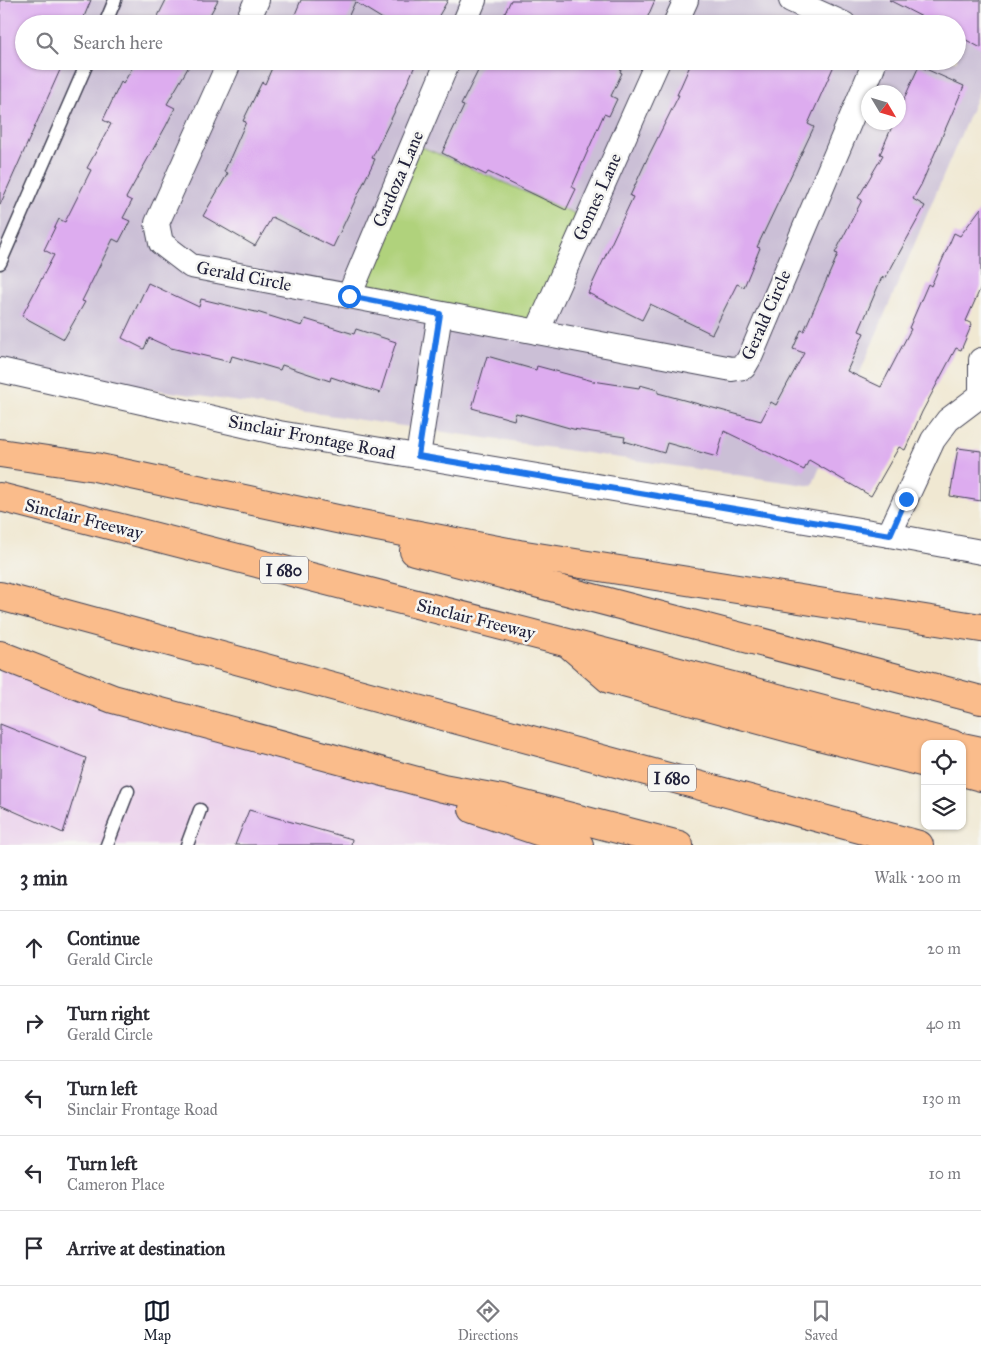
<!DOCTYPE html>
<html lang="en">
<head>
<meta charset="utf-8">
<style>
  body { margin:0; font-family:"IM FELL Great Primer",serif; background:#f7f7f7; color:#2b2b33 }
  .controls { position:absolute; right:15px; bottom:15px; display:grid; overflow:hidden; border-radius:10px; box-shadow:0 1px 4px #0004 }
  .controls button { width:45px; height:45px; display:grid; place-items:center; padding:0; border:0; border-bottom:1px solid #e1e1e2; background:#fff; color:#2b2b33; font:25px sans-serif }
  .compass { position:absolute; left:861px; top:85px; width:45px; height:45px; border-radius:50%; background:#fff; box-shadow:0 1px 4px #0004; rotate:128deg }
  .stop { position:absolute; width:15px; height:15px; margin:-11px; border:4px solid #1a73e8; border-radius:50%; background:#fff }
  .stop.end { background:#1a73e8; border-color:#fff; box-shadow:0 1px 5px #0008 }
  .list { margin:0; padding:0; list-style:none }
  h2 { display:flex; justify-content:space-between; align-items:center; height:65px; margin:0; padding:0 20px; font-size:21px }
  h2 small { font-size:16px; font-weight:400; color:#7c7c81 }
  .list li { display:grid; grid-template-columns:32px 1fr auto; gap:15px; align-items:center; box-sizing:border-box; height:75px; padding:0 20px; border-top:1px solid #e1e1e2 }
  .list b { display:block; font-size:19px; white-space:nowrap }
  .list p { margin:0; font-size:16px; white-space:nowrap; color:#7c7c81 }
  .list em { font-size:16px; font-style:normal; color:#7c7c81 }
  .icon { flex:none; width:28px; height:28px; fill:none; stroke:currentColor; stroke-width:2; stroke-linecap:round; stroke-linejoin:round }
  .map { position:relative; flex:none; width:981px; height:845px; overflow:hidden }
  .search { position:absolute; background:#fff; box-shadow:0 1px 4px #0004; left:15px; right:15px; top:15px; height:55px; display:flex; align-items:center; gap:12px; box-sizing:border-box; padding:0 18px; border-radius:28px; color:#7c7c81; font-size:19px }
  .sheet { height:440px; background:#fff }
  nav { display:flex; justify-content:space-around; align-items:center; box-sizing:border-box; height:70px; border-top:1px solid #e1e1e2; background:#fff; font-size:14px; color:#7c7c81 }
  nav a { display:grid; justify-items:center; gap:2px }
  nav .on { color:#111827 }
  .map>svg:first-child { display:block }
</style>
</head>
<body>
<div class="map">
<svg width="981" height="845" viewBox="0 0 981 845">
  <rect width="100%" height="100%" fill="#f6f6f2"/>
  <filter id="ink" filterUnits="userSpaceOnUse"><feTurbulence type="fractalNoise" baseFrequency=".02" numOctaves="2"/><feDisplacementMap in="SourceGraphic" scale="10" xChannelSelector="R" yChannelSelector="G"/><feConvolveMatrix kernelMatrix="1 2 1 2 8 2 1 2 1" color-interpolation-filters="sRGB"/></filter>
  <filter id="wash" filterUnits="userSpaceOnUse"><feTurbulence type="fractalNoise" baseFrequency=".0096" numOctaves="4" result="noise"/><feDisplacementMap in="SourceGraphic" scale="20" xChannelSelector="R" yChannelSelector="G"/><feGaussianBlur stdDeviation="1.12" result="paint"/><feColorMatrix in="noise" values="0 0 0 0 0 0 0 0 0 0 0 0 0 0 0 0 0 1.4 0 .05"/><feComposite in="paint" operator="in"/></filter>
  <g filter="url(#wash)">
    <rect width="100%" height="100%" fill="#f0e8d2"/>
    <!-- built -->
    <polygon fill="#ebd1ec" points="0,659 443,788 579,845 0,845"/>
    <!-- industrial -->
    <path fill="#cbbfd6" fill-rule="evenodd" d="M0,0H981V87L812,486L0,367ZM24,24H957V61H24ZM868,92H898V122H868Z"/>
    <!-- green -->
    <polygon fill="#b0d27b" stroke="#697a5b" points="413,143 587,219 537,332 349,296"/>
    <g id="blocks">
      <!-- building -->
      <g fill="#ddacef">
        <polygon points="0,0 91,0 81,24 24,24 24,61 64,61 0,205"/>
        <polygon points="166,0 218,0 205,24 154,24"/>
        <polygon points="301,0 448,0 434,24 391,24 355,2 345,24 291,24"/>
        <polygon points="511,0 655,0 645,23 643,22 642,24 500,24"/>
        <polygon points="889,0 981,0 981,48 957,35 957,24 936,24"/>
        <polygon points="136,61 192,61 167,104 175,108 166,126 126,198 132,201 123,218 130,221 119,242 113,239 82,301 85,302 64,339 22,316 54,255 44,250 59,219 65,222 91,170 87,168 111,124 103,120 121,82 123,84"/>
        <polygon points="275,61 417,61 395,111 372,158 375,159 333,247 272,217 255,246 203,216 228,173 224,172 246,122 243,121 262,82 265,84"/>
        <polygon points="483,61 625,61 620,72 622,73 611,96 617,99 609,116 604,114 572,187 576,189 566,210 488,172 486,175 442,153 464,106 461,105"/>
        <polygon points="692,61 836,61 808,124 814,127 757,247 760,248 744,287 737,284 712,334 650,304 642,320 588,293 633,197 630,196 648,157 679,95 677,95"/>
        <polygon points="919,66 964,86 921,185 913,199 925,206 885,279 882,277 859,331 864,333 847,371 881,387 911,329 909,328 928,284 931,286 954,233 960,236 981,208 981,287 966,321 972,324 961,350 956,348 922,412 905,450 899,447 871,496 809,460 804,470 724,431 717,457 667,443 664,453 624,441 625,437 573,429 516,413 514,420 472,408 487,356 536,370 537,366 593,381 639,388 640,385 658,390 658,393 761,421 771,402 776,405 804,353 793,349 801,330 804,331 838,254 835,253 862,200 858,198 883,155 880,154 894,122 898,122 898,112"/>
        <polygon points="148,283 199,307 201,299 260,313 302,326 305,319 354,334 356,329 396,342 380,393 331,377 330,381 282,365 280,370 232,356 230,362 171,348 149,338 144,349 122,338"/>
        <polygon points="958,448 981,451 981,501 950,496"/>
        <polygon points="0,724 86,758 63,833 0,805"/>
        <polygon points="249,810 352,839 351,845 235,845"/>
      </g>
    </g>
  </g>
  <g filter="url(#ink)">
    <use href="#blocks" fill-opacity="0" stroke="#414052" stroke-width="1"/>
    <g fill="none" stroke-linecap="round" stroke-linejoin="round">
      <!-- lane casing -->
      <g stroke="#414052" stroke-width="15">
        <g id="lane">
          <polyline points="105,24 115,0"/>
          <polyline points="0,263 88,61"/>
          <polyline points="107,845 128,791"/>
          <polyline points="187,845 200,810"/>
        </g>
      </g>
      <!-- street casing -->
      <g stroke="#414052" stroke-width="26">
        <g id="street">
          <polyline points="791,0 844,24"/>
          <polyline points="246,24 257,0"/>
          <polyline points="464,24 474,0"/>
          <polyline points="675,24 686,0"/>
          <polyline points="230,61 157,223 161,243 191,266 732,369 744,367 751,355 872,69 874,61"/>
          <polyline points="349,296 448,61"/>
          <polyline points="537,332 658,61"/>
          <polyline points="0,370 279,433 889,535 981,552"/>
          <polyline points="981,395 981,360"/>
          <polyline points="418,456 440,314"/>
          <polyline points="889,535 933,440 948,420 981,395"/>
        </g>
      </g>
      <!-- highway casing -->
      <g stroke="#414052" stroke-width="30">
        <g id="highway">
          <polyline points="0,453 95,467 351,522 519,554 981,628"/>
          <polyline points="0,497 611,654 952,744"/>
          <polyline points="414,551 981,700"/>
          <polyline points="0,596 919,845"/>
          <polyline points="572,647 609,679 819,736 925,763"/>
          <polyline points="0,655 113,699 443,788 502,799 679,845"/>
          <polyline points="962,747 981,751"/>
          <polyline points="962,772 981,777"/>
          <polyline points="473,809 579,845"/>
        </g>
      </g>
      <!-- lane -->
      <use href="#lane" stroke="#fff" stroke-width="12"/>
      <!-- street -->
      <use href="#street" stroke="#fff" stroke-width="24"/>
      <!-- highway -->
      <use href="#highway" stroke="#fabc8b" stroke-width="28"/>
    </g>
  </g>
  <g fill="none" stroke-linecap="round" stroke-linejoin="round" filter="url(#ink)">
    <!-- route -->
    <polyline stroke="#1a73e8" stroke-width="6" points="349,296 440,314 418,456 890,535 906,499"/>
  </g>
  <g text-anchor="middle" stroke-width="5" stroke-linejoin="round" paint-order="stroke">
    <!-- shield labels -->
    <g fill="#f6f6f2" stroke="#626272" stroke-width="1">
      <rect x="260" y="556.5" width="48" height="27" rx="4"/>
      <rect x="648" y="764.5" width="48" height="27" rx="4"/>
    </g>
    <g font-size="16" font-weight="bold" fill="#22223b">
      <text x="284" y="576">I 680</text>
      <text x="672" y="784">I 680</text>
    </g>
    <!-- street labels -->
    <g font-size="18" fill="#22223b" stroke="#f6f6f2">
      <text transform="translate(398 179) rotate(-67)" y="6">Cardoza Lane</text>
      <text transform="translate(597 197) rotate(-66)" y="6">Gomes Lane</text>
      <text transform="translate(244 276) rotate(11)" y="6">Gerald Circle</text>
      <text transform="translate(766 315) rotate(-66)" y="6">Gerald Circle</text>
      <text transform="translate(312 437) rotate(11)" y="6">Sinclair Frontage Road</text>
      <text transform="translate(84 519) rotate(14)" y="6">Sinclair Freeway</text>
      <text transform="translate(476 619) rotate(14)" y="6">Sinclair Freeway</text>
    </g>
  </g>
</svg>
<div class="controls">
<button><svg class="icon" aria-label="locate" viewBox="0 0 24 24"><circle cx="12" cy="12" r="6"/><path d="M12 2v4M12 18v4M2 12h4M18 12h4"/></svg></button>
<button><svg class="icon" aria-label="layers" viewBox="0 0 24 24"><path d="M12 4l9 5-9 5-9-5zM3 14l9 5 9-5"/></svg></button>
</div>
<svg class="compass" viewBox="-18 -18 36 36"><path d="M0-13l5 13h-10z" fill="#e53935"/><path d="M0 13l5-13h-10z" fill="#7c7c81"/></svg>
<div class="stop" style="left:349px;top:296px"></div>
<div class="stop end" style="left:906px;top:499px"></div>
<div class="search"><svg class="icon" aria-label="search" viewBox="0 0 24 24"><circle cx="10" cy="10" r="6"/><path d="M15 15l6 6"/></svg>Search here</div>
</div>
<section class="sheet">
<h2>3 min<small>Walk · 200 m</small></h2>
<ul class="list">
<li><svg class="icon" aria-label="ahead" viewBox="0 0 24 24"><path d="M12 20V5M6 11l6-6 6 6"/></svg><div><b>Continue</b><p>Gerald Circle</p></div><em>20 m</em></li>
<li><svg class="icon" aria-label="right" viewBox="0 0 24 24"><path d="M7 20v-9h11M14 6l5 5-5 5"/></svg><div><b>Turn right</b><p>Gerald Circle</p></div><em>40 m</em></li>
<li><svg class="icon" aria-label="left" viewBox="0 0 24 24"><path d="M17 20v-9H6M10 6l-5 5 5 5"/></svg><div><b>Turn left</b><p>Sinclair Frontage Road</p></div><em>130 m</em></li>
<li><svg class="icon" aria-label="left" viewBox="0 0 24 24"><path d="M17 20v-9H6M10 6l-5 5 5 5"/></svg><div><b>Turn left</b><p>Cameron Place</p></div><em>10 m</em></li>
<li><svg class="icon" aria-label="arrive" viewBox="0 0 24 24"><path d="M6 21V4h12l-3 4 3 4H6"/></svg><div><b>Arrive at destination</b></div></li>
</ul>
</section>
<nav>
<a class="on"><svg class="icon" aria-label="map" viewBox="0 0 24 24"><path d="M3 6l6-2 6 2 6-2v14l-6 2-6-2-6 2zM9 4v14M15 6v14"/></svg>Map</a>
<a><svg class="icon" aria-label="directions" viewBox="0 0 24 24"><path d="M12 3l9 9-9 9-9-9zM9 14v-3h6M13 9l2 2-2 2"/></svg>Directions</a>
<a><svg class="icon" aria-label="saved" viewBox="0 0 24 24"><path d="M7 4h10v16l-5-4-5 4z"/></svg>Saved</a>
</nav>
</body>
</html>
